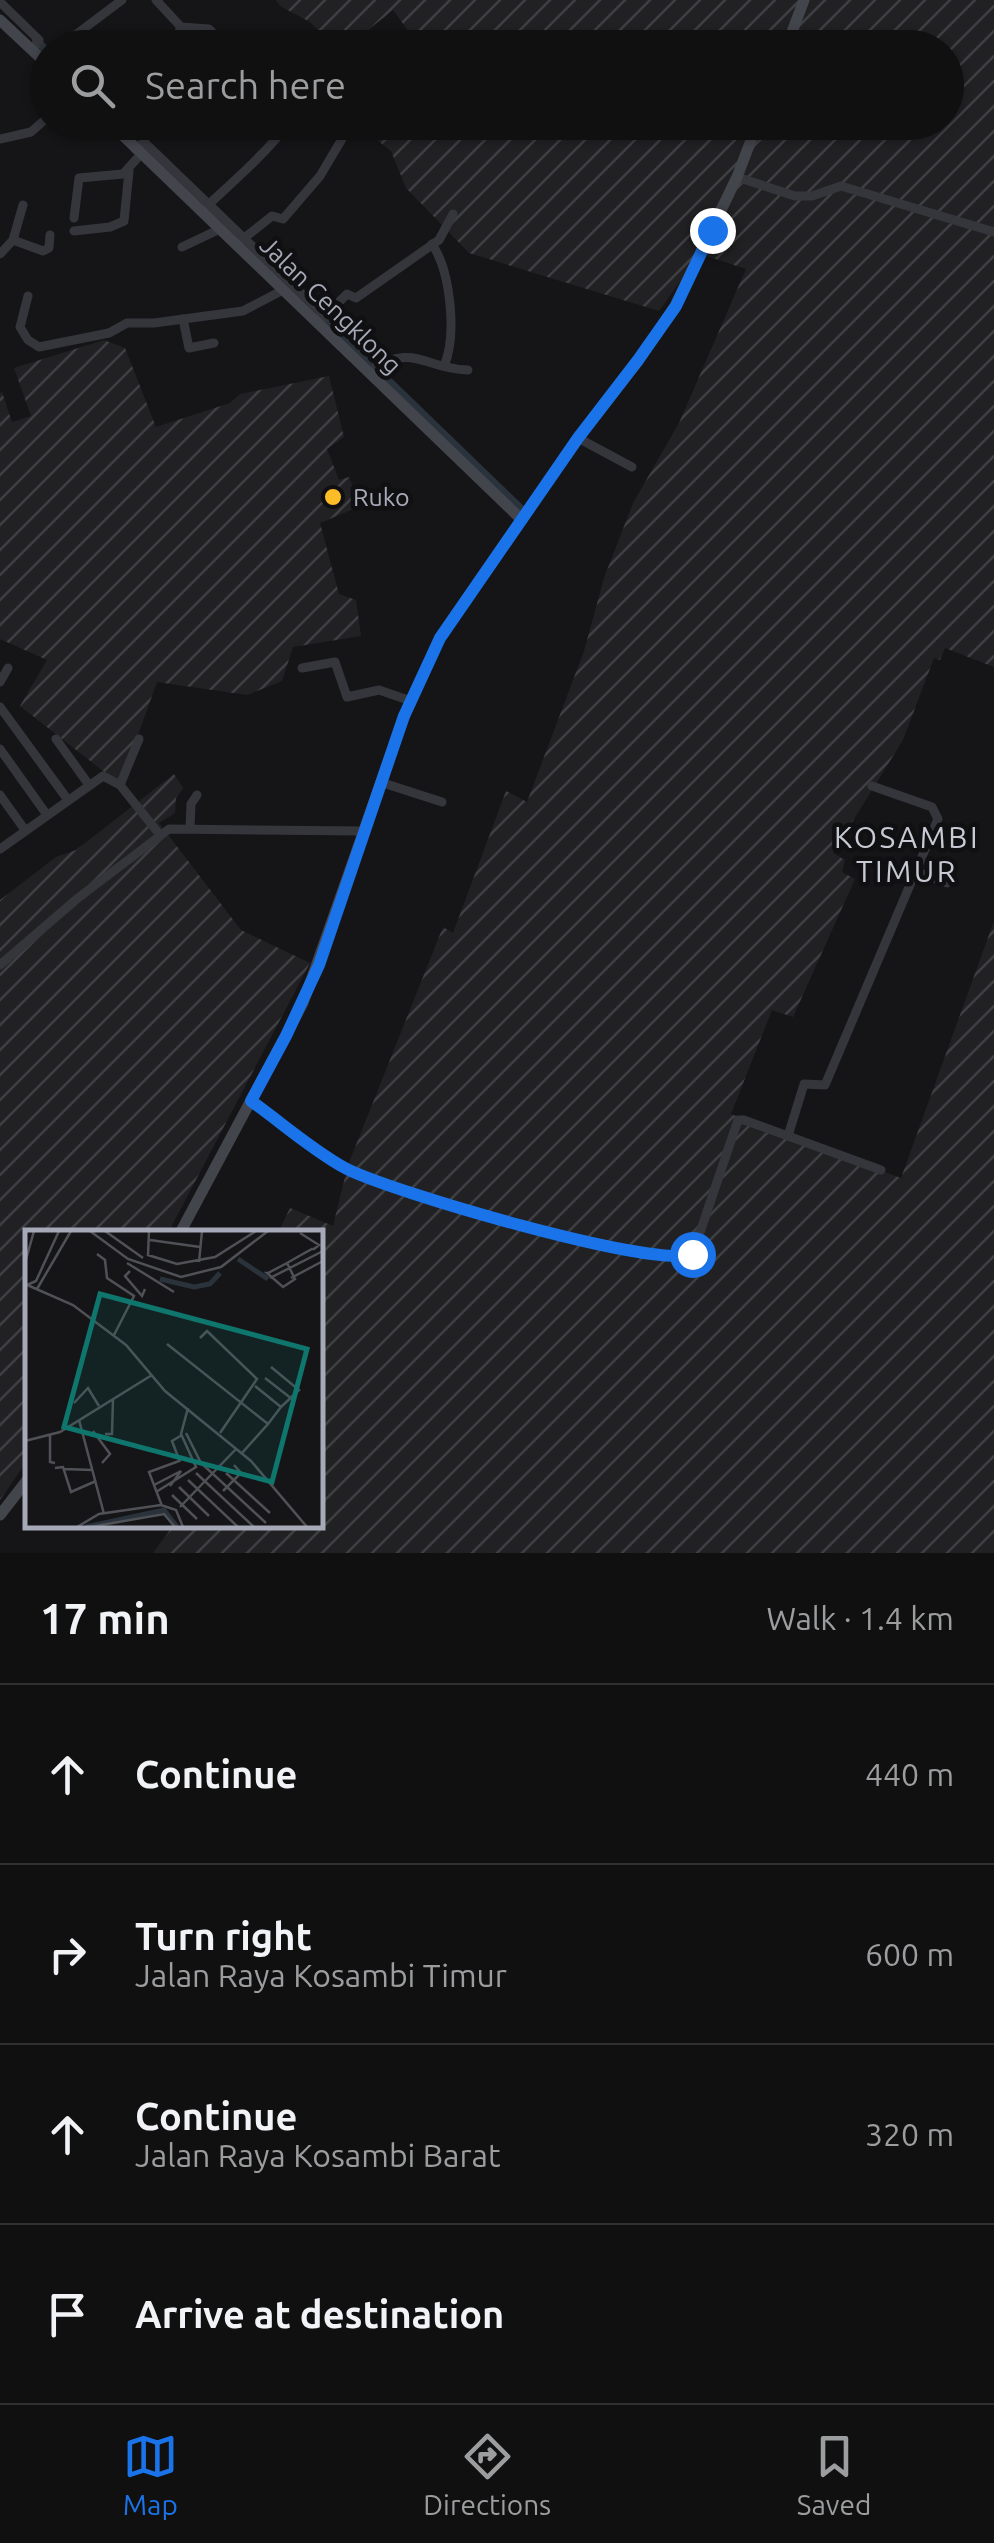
<!DOCTYPE html>
<html lang="en">
<head>
<meta charset="utf-8">
<style>
  body { margin:0; font-family:Ubuntu,sans-serif; background:#1e1e1f; color:#f1f3f6 }
  .stop { position:absolute; width:30px; height:30px; margin:-22px; border:8px solid #1a73e8; border-radius:50%; background:#fff }
  .stop.end { background:#1a73e8; border-color:#fff; box-shadow:0 2px 10px #0008 }
  .list { margin:0; padding:0; list-style:none }
  h2 { display:flex; justify-content:space-between; align-items:center; height:130px; margin:0; padding:0 40px; font-size:42px }
  h2 small { font-size:32px; font-weight:400; color:#9c9d9f }
  .list li { display:grid; grid-template-columns:65px 1fr auto; gap:30px; align-items:center; box-sizing:border-box; height:180px; padding:0 40px; border-top:2px solid #303031 }
  .list b { display:block; font-size:38px; white-space:nowrap }
  .list p { margin:0; font-size:32px; white-space:nowrap; color:#9c9d9f }
  .list em { font-size:32px; font-style:normal; color:#9c9d9f }
  .icon { flex:none; width:55px; height:55px; fill:none; stroke:currentColor; stroke-width:2; stroke-linecap:round; stroke-linejoin:round }
  .map { position:relative; flex:none; width:994px; height:1553px; overflow:hidden }
  .search { position:absolute; background:#101011; box-shadow:0 2px 8px #0004; left:30px; right:30px; top:30px; height:110px; display:flex; align-items:center; gap:25px; box-sizing:border-box; padding:0 35px; border-radius:55px; color:#9c9d9f; font-size:38px }
  .sheet { height:850px; background:#101011 }
  nav { display:flex; justify-content:space-around; align-items:center; box-sizing:border-box; height:140px; border-top:2px solid #303031; background:#101011; font-size:28px; color:#9c9d9f }
  nav a { display:grid; justify-items:center; gap:5px }
  nav .on { color:#1a73e8 }
  .map>svg:first-child { display:block }
</style>
</head>
<body>
<div class="map">
<svg width="994" height="1553" viewBox="0 0 994 1553">
  <defs>
    <pattern id="industrial-furrows" width="10" height="10" patternUnits="userSpaceOnUse" patternTransform="scale(2.5)"><rect width="10" height="10" fill="#212124"/><path d="M-1 1l2-2M0 10L10 0M9 11l2-2" fill="none" stroke="#3e3f42"/></pattern>
  </defs>
  <rect width="100%" height="100%" fill="#151517"/>
  <!-- industrial -->
  <g fill="url(#industrial-furrows)">
    <polygon points="276,0 994,0 994,667 945,648 940,660 934,658 903,740 833,853 845,860 842,872 855,879 793,1017 772,1010 731,1114 901,1178 994,921 994,1553 153,1553 173,1526 320,1526 320,1233 278,1233 290,1208 333,1226 348,1165 443,927 453,933 506,791 527,802 584,651 604,578 633,503 679,423 746,269 700,254 659,311 469,253 406,188 391,151 368,133 380,122 428,123 437,133 455,122 946,122 946,48 420,47 393,10 348,46 334,46 310,22 280,6"/>
    <polygon points="104,340 125,348 156,427 230,403 240,394 329,376 344,437 327,449 339,480 349,477 361,506 320,523 339,594 356,600 361,636 293,647 282,681 247,695 157,682 133,749 117,782 20,706 47,660 0,639 0,393 2,392 12,422 31,416 14,368"/>
    <polygon points="174,774 183,788 176,798 175,813 159,823 241,930 310,963 168,1233 28,1233 27,1461 0,1500 0,900 56,857 76,850"/>
  </g>
  <g fill="none" stroke-linecap="round" stroke-linejoin="round">
    <!-- canal -->
    <g stroke="#2a333b" stroke-width="8">
      <polyline points="36,40 48,52"/>
      <polyline points="320,315 340,334"/>
      <polyline points="344,338 520,508"/>
    </g>
    <!-- minor -->
    <g stroke="#35363c" stroke-width="9">
      <polyline points="156,0 181,27 172,48"/>
      <polyline points="0,2 39,40 32,51"/>
      <polyline points="181,27 209,29 228,48"/>
      <polyline points="58,48 122,0"/>
      <polyline points="232,48 238,44 244,48"/>
      <polyline points="124,137 133,122"/>
      <polyline points="0,139 31,132 48,117"/>
      <polyline points="135,149 144,142 325,316"/>
      <polyline points="737,177 795,196 812,196 841,186 994,232"/>
      <path d="M208,205C237,178 265,154 290,122"/>
      <polyline points="74,218 79,178 123,174 141,154"/>
      <polyline points="74,231 110,227 124,221 129,171"/>
      <polyline points="243,239 272,216 283,219 320,176 352,122"/>
      <polyline points="13,240 43,251 49,248 50,235"/>
      <path d="M432,244C451,272 457,336 444,366"/>
      <polyline points="182,247 220,229"/>
      <polyline points="0,254 13,240 23,205"/>
      <polyline points="28,296 20,327 28,340 39,347 109,333 127,323 154,323 243,311 283,290"/>
      <polyline points="323,318 347,294 356,298 439,240 453,214"/>
      <polyline points="183,319 189,348 214,343"/>
      <path d="M368,372C415,341 422,369 468,370"/>
      <polyline points="578,438 632,467"/>
      <polyline points="302,668 335,662 347,697 379,690 411,701"/>
      <polyline points="0,682 8,668"/>
      <polyline points="0,707 68,800"/>
      <polyline points="56,739 89,785"/>
      <polyline points="0,749 47,815"/>
      <polyline points="380,782 442,802"/>
      <polyline points="120,785 139,739"/>
      <polyline points="0,795 25,830"/>
      <polyline points="190,828 191,804 197,795"/>
      <polyline points="0,849 103,776 120,785 160,835"/>
      <polyline points="914,871 947,883"/>
      <polyline points="0,965 78,898 169,829 363,831"/>
      <path d="M251,1101C282,1123 312,1150 345,1168C388,1191 655,1269 693,1253L738,1120H744L881,1170"/>
      <polyline points="788,1136 804,1084 825,1085 938,819 932,807 872,786"/>
    </g>
    <!-- secondary -->
    <g stroke="#43454c" stroke-width="11">
      <polyline points="0,20 48,65"/>
      <polyline points="786,48 804,0"/>
      <polyline points="109,122 522,520"/>
      <polyline points="180,1233 303,1003 404,717 440,638 578,438 639,360 675,306 737,177 758,122"/>
      <polyline points="0,1515 28,1479"/>
    </g>
  </g>
  <g fill="none" stroke-linecap="round" stroke-linejoin="round">
    <!-- route -->
    <path stroke="#1a73e8" stroke-width="12" d="M692,1254C654,1269 388,1191 345,1168C312,1150 282,1123 251,1101L286,1036L319,965L404,716L440,638L578,438L638,360L676,306L712,230"/>
  </g>
  <!-- markers -->
  <circle fill="#fdbd27" stroke="#101012" stroke-width="4" cx="333" cy="497" r="10"/>
  <g text-anchor="middle" stroke-width="9" stroke-linejoin="round" paint-order="stroke">
    <!-- street labels -->
    <g font-size="25" fill="#a6aab8" stroke="#101012">
      <text transform="translate(331 305) rotate(44)" y="9">Jalan Cengklong</text>
    </g>
    <!-- poi labels -->
    <g font-size="25" fill="#a6aab8" stroke="#101012" text-anchor="start">
      <text x="353" y="506">Ruko</text>
    </g>
    <!-- quarter labels -->
    <g font-size="30" letter-spacing="2.5" fill="#c7cad3" stroke="#101012">
      <text x="907" y="848">KOSAMBI<tspan x="907" dy="34">TIMUR</tspan></text>
    </g>
  </g>
  <!-- overview -->
  <g transform="translate(25 1230)">
    <rect width="298" height="298" fill="#151517"/>
    <path fill="none" stroke="#2a333b" stroke-width="5" d="M213,29L243,49M135,49L169,57L185,54L195,43M61,297L139,280L152,297"/>
    <path fill="none" stroke="#4f5157" stroke-width="2.5" d="M65,1L103,29L156,47L196,37L243,1M80,1L118,28M124,1L123,25L152,34L190,27L231,1M125,10L175,17M72,24L80,30L82,48L109,66L89,105M174,32L177,1M0,33L9,1M102,33L149,62M262,33L270,49L258,57L242,43H243L262,33L276,25L287,19H289L294,15L275,3M105,41L100,46L117,66L120,59M245,48L298,21M266,48L298,31M0,54L48,75L101,115L140,161L226,231L282,297M2,55L11,51L34,1M12,59L46,1M175,108L182,101L232,149L195,203M142,114L243,194L256,177L230,156M246,137L274,160L256,177M240,148L267,169M49,173L63,158L74,176M54,190L79,284M68,201L85,224L77,233M161,203L176,233L241,293M80,204H87L88,169M25,205V232L30,233M0,211L35,202L127,145M217,223L243,194M155,232L147,211L157,205M30,238L38,237L46,262L71,251M38,239L68,240M171,243L229,297M201,243L245,283M163,250L213,297M129,255L156,241L145,256M154,257L184,286M198,261L216,243L209,235M131,262L171,237L156,204L163,178M147,265L172,289M137,276L124,242L154,231M155,277L212,218M52,297L74,284L136,275L151,280L158,297M65,297L139,284L150,297"/>
    <path fill="#0f766e" fill-opacity="0.15" stroke="#0f766e" stroke-width="5" d="M75,64L282,119L247,252L39,197Z"/>
    <rect width="298" height="298" fill="none" stroke="#a6aab8" stroke-width="5"/>
  </g>
</svg>
<div class="stop" style="left:692px;top:1254px"></div>
<div class="stop end" style="left:712px;top:230px"></div>
<div class="search"><svg class="icon" aria-label="search" viewBox="0 0 24 24"><circle cx="10" cy="10" r="6"/><path d="M15 15l6 6"/></svg>Search here</div>
</div>
<section class="sheet">
<h2>17 min<small>Walk · 1.4 km</small></h2>
<ul class="list">
<li><svg class="icon" aria-label="ahead" viewBox="0 0 24 24"><path d="M12 20V5M6 11l6-6 6 6"/></svg><div><b>Continue</b></div><em>440 m</em></li>
<li><svg class="icon" aria-label="right" viewBox="0 0 24 24"><path d="M7 20v-9h11M14 6l5 5-5 5"/></svg><div><b>Turn right</b><p>Jalan Raya Kosambi Timur</p></div><em>600 m</em></li>
<li><svg class="icon" aria-label="ahead" viewBox="0 0 24 24"><path d="M12 20V5M6 11l6-6 6 6"/></svg><div><b>Continue</b><p>Jalan Raya Kosambi Barat</p></div><em>320 m</em></li>
<li><svg class="icon" aria-label="arrive" viewBox="0 0 24 24"><path d="M6 21V4h12l-3 4 3 4H6"/></svg><div><b>Arrive at destination</b></div></li>
</ul>
</section>
<nav>
<a class="on"><svg class="icon" aria-label="map" viewBox="0 0 24 24"><path d="M3 6l6-2 6 2 6-2v14l-6 2-6-2-6 2zM9 4v14M15 6v14"/></svg>Map</a>
<a><svg class="icon" aria-label="directions" viewBox="0 0 24 24"><path d="M12 3l9 9-9 9-9-9zM9 14v-3h6M13 9l2 2-2 2"/></svg>Directions</a>
<a><svg class="icon" aria-label="saved" viewBox="0 0 24 24"><path d="M7 4h10v16l-5-4-5 4z"/></svg>Saved</a>
</nav>
</body>
</html>
